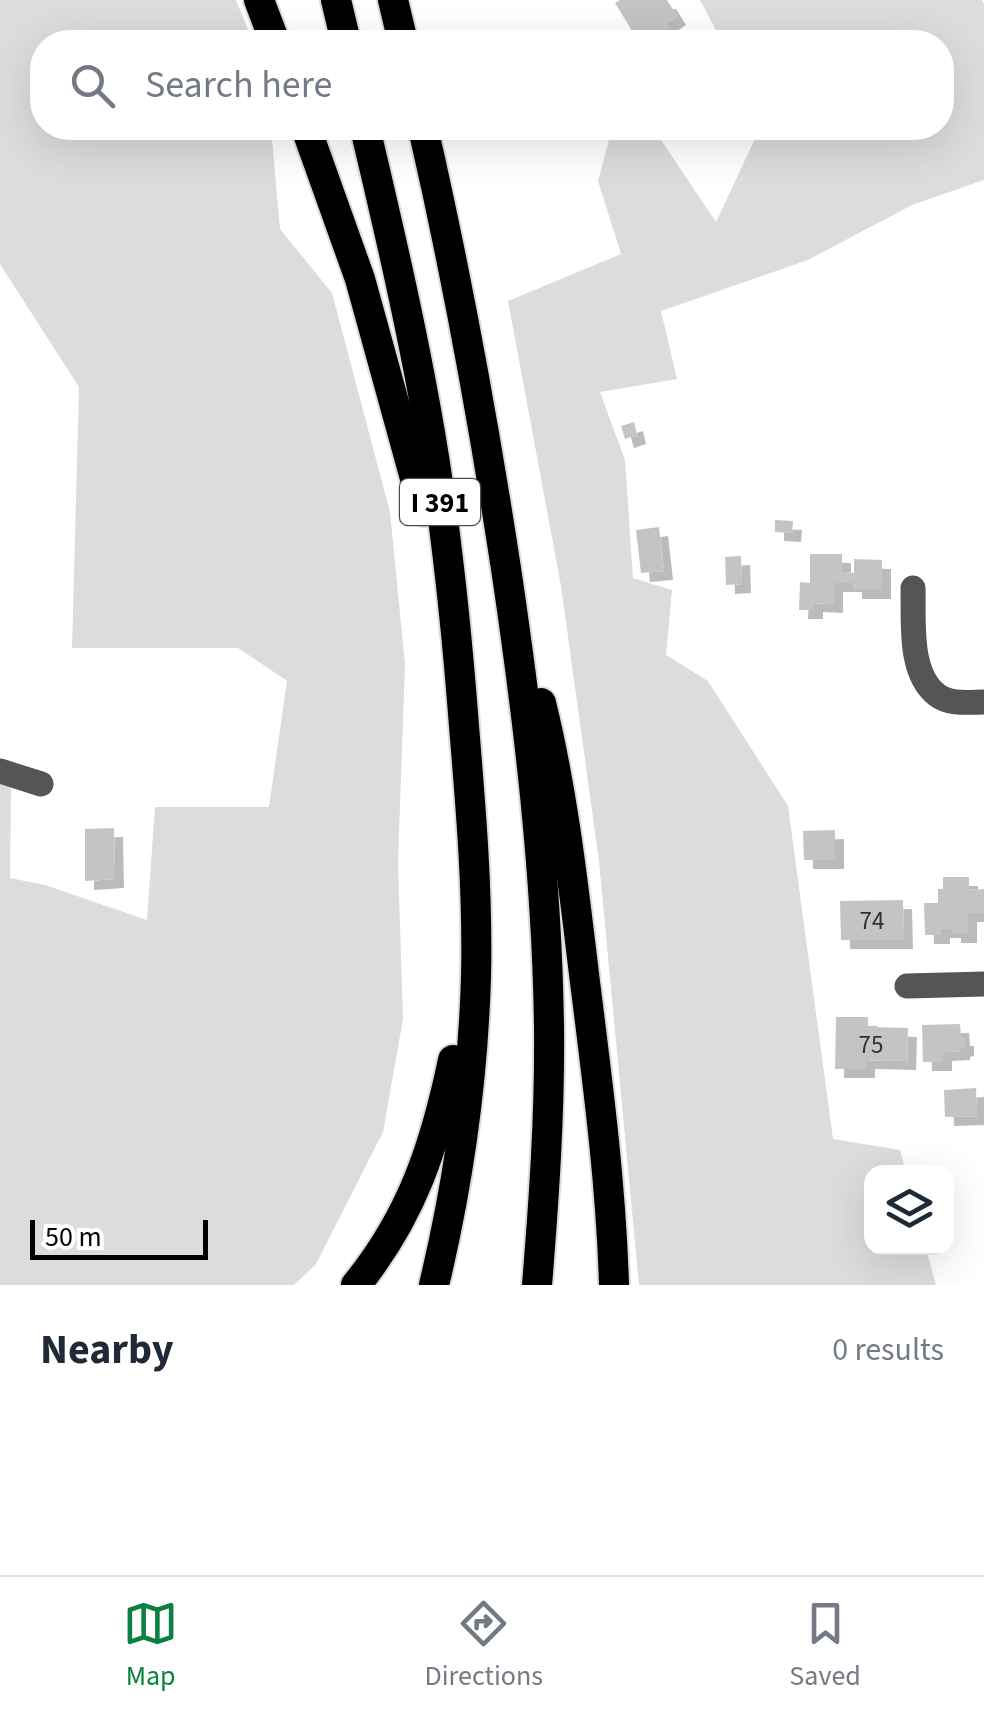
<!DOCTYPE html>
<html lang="en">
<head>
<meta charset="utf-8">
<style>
  body { margin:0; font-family:"Source Sans 3",sans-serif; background:#f6f6f7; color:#1f2937 }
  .controls { position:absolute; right:30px; bottom:30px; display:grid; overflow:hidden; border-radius:20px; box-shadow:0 10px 40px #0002 }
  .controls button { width:90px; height:90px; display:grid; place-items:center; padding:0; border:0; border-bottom:2px solid #e0e1e3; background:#fff; color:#1f2937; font:50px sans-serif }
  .scale { position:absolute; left:30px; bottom:25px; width:178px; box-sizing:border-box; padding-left:10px; border:5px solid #000; border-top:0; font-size:28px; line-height:35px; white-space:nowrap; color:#000; -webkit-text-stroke:8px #fff; paint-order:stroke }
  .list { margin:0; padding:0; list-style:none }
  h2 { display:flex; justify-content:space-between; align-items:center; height:130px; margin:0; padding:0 40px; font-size:42px }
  h2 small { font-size:32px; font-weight:400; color:#747a83 }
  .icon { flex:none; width:55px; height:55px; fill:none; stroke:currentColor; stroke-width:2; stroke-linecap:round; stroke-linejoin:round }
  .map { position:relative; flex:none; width:984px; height:1285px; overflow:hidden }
  .search { position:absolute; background:#fff; box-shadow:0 10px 40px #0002; left:30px; right:30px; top:30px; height:110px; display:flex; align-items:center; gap:25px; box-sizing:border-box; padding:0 35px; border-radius:40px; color:#747a83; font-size:38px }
  .sheet { height:290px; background:#fff }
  nav { display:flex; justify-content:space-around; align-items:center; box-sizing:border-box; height:140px; border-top:2px solid #e0e1e3; background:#fff; font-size:28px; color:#747a83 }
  nav a { display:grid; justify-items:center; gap:5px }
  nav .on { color:#0b8043 }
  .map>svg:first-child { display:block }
</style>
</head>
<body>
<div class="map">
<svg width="984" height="1285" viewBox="0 0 984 1285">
  <defs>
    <filter id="shadow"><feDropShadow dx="9" dy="9" stdDeviation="0" flood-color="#0004"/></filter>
  </defs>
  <rect width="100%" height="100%" fill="#fff"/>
  <!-- green -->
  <g fill="#dcdcdc">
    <polygon points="0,0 236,0 253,42 42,42 42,128 271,128 280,229 332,293 390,512 405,664 398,863 403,1019 383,1132 316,1264 294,1285 0,1285 0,781 11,785 10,878 45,885 147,920 155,807 269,807 287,681 238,648 72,648 79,387 0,264"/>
    <polygon points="700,0 982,0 984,4 984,180 912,205 808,260 661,311 677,379 600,392 625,460 633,578 672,590 666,655 708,681 788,806 833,1139 900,1150 906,1172 872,1172 872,1248 926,1248 936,1285 639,1285 599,861 561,586 508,301 621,254 598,181 612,128 653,128 716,222 760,128 942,128 942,42 722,42"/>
  </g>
  <!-- building -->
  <g fill="#c4c4c4" filter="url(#shadow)">
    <polygon points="620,0 667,0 677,16 665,24 671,34 657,42 639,42 615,3"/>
    <polygon points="634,422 637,435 625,439 621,426"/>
    <polygon points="775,520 793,521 792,533 775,532"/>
    <polygon points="659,527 664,571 641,573 636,530"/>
    <polygon points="810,554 842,554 842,572 854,573 854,559 882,560 882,590 853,590 853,583 834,583 834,604 814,603 814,610 799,610 800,582 810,583"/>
    <polygon points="741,556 742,584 726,585 725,557"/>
    <polygon points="114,828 115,879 85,881 85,829"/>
    <polygon points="835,830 835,860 804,860 803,831"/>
    <polygon points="943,877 969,877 969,890 984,889 984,913 968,913 968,934 952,934 952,929 941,929 941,935 925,935 924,903 938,903 938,889 943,889"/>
    <polygon points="903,900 904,940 841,940 840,901"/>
    <polygon points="836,1017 868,1017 868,1027 908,1028 907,1061 866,1060 866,1069 835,1069"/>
    <polygon points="960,1024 961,1037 965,1037 965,1047 961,1048 961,1051 943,1052 943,1062 923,1062 922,1025"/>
    <polygon points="976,1088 977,1116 945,1117 944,1090"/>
  </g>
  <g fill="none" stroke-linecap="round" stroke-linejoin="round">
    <!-- highway casing -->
    <g stroke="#dbdbdb" stroke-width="34">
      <g id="highway">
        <polyline points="259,0 275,42"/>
        <polyline points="336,0 346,42"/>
        <polyline points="393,0 403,42"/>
        <polyline points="306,128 360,279 424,511"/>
        <path d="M365,128C387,221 409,315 426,410C445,514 456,621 464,726C471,810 478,893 476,977C473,1080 458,1185 434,1285"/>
        <path d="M423,128C457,276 484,424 507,575C529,725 547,876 549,1027C550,1113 544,1199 537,1285"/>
        <path d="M541,703C563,792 573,883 584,974C597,1078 611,1181 614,1285"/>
        <path d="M356,1285C412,1216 435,1146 453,1060"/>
      </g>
    </g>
    <!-- minor -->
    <g stroke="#555" stroke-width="25">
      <path d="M913,588C914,620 908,673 937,695C950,705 969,702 984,702"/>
      <polyline points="0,771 41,784"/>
      <polyline points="907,986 984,984"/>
    </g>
    <!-- highway -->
    <use href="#highway" stroke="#000" stroke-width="30"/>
  </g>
  <g text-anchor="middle" stroke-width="10" stroke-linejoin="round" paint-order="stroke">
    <!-- number labels -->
    <g font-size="25" fill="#313131">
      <text x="872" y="929">74</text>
      <text x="871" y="1053">75</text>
    </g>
    <!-- shield labels -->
    <rect fill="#fff" stroke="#4c4c4c" stroke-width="2.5" x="400" y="479" width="80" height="46" rx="8"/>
    <g font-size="28" font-weight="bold" fill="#000">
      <text x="440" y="512">I 391</text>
    </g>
  </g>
</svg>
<div class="controls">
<button><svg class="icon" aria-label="layers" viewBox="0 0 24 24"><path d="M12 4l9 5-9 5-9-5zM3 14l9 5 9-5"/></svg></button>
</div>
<div class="scale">50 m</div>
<div class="search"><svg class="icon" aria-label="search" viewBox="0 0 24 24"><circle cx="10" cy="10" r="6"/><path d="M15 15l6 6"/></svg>Search here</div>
</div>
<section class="sheet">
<h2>Nearby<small>0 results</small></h2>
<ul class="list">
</ul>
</section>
<nav>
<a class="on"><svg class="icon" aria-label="map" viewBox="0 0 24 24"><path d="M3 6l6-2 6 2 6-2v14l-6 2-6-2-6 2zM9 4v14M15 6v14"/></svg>Map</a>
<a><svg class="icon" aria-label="directions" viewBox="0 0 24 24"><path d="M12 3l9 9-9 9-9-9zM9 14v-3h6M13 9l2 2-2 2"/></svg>Directions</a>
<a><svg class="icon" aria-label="saved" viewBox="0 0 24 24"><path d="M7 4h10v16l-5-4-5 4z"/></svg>Saved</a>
</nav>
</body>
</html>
